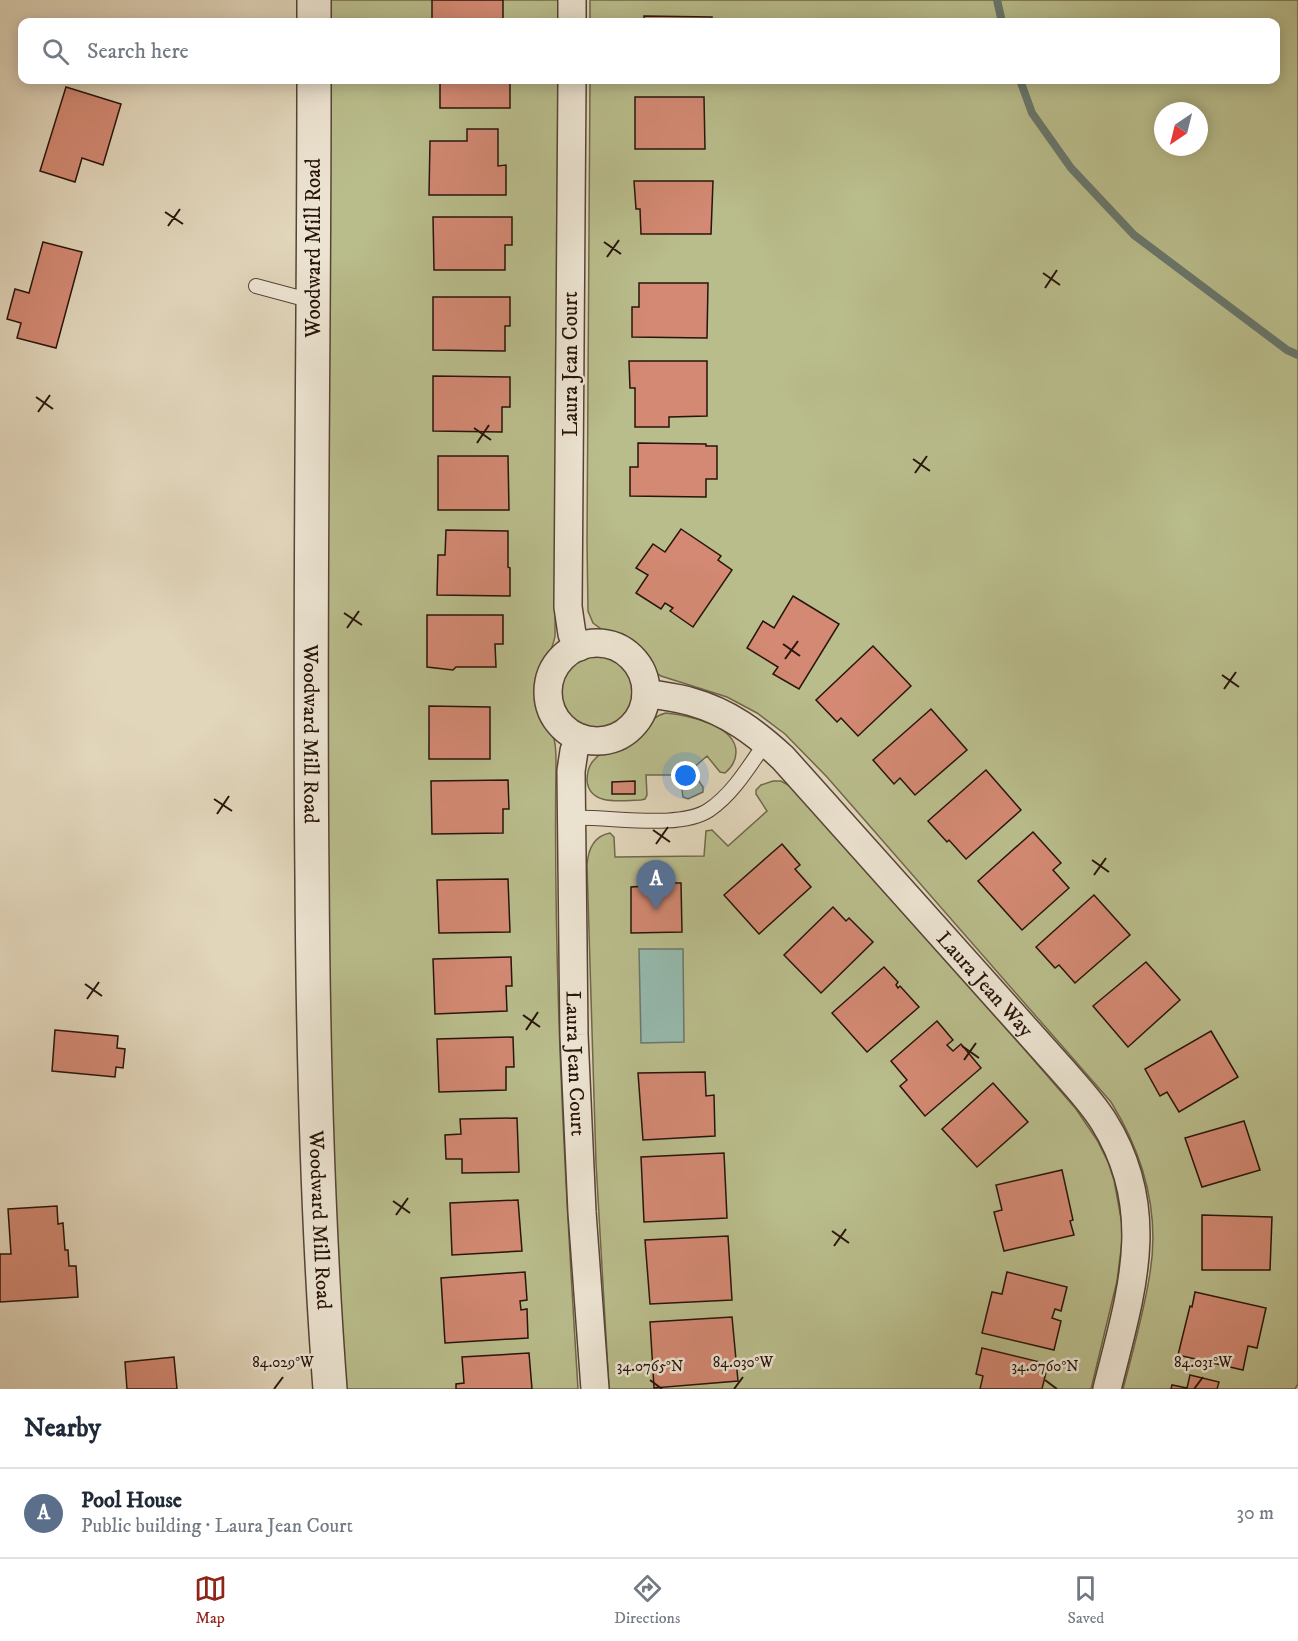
<!DOCTYPE html>
<html lang="en">
<head>
<meta charset="utf-8">
<style>
  body { margin:0; font-family:"IM FELL DW Pica",serif; background:#f6f6f7; color:#1f2937 }
  .compass { position:absolute; left:1154px; top:102px; width:54px; height:54px; border-radius:50%; background:#fff; box-shadow:0 3px 15px #0003; rotate:215deg }
  .you { position:absolute; left:686px; top:776px; width:21px; height:21px; margin:-15px; border:4px solid #fff; border-radius:50%; background:#1a73e8; box-shadow:0 0 0 9px #1a73e833 }
  .badge { display:grid; place-items:center; width:39px; height:39px; border-radius:50%; background:#8f2418; color:#fff; font-size:20px; font-weight:700 }
  .pin { position:absolute; translate:-50% -50px; filter:drop-shadow(0 2px 3px #0008) }
  .pin::after { content:''; position:absolute; top:32px; width:21px; height:18px; background:inherit; clip-path:polygon(0 0,100% 0,50% 100%) }
  .list { margin:0; padding:0; list-style:none }
  h2 { display:flex; justify-content:space-between; align-items:center; height:78px; margin:0; padding:0 24px; font-size:26px }
  h2 small { font-size:20px; font-weight:400; color:#747a83 }
  .list li { display:grid; grid-template-columns:39px 1fr auto; gap:18px; align-items:center; box-sizing:border-box; height:90px; padding:0 24px; border-top:2px solid #e0e1e3 }
  .list b { display:block; font-size:22px; white-space:nowrap }
  .list p { margin:0; font-size:20px; white-space:nowrap; color:#747a83 }
  .list em { font-size:20px; font-style:normal; color:#747a83 }
  .icon { flex:none; width:33px; height:33px; fill:none; stroke:currentColor; stroke-width:2; stroke-linecap:round; stroke-linejoin:round }
  .map { position:relative; flex:none; width:1298px; height:1389px; overflow:hidden }
  .search { position:absolute; background:#fff; box-shadow:0 3px 15px #0003; left:18px; right:18px; top:18px; height:66px; display:flex; align-items:center; gap:15px; box-sizing:border-box; padding:0 21px; border-radius:12px; color:#747a83; font-size:22px }
  .sheet { height:168px; background:#fff }
  nav { display:flex; justify-content:space-around; align-items:center; box-sizing:border-box; height:84px; border-top:2px solid #e0e1e3; background:#fff; font-size:16px; color:#747a83 }
  nav a { display:grid; justify-items:center; gap:3px }
  nav .on { color:#8f2418 }
  .map>svg:first-child { display:block }
</style>
</head>
<body>
<div class="map">
<svg width="1298" height="1389" viewBox="0 0 1298 1389">
  <rect width="100%" height="100%" fill="#e1d5ba"/>
  <filter id="stains"><feTurbulence type="fractalNoise" baseFrequency=".00333" numOctaves="4"/><feColorMatrix values="0 0 0 0 .2 0 0 0 0 .09 0 0 0 0 .02 0 0 0 .5 -.17"/></filter>
  <radialGradient id="worn" r=".72"><stop offset=".6" stop-color="#630" stop-opacity="0"/><stop offset="1" stop-color="#630" stop-opacity=".3"/></radialGradient>
  <!-- green -->
  <g fill="#b9bc8b" stroke="#70684a" stroke-width="1.5" fill-rule="evenodd">
    <rect x="327" y="0" width="231" height="22"/>
    <path d="M590,0H1298V1384L1295,1389H1123C1133,1351 1144,1312 1150,1273C1160,1212 1143,1154 1111,1102L827,777L785,734L757,713L727,697L661,676L651,670L639,652L631,644L604,631L593,623L588,611L587,542L590,80H1276V22H590ZM1163,111H1199V147H1163Z"/>
    <path d="M327,80H558L555,636C552,655 538,670 537,690C536,709 548,721 554,739C556,746 556,754 556,762C553,971 565,1180 578,1389H344L329,1161L323,835Z"/>
    <circle cx="596" cy="692" r="38"/>
    <path d="M666,713C687,715 736,725 736,752C736,760 731,768 725,773L720,772L707,756L691,770L703,787V792L688,799L683,797L680,775H646L647,795L645,799L641,800C623,800 590,807 587,781C587,774 589,765 594,760C603,749 616,750 626,743C641,734 648,717 666,713Z"/>
    <path d="M773,781H781L790,786L1025,1050L1076,1109L1097,1140L1108,1162L1114,1180L1122,1224V1242L1117,1281L1091,1389H609L596,1163L587,865C588,850 594,836 610,833L614,837L615,857L704,856L706,831L712,830L728,846L767,811L756,794V790L761,785Z"/>
  </g>
  <!-- water -->
  <polygon fill="#95b9ad" stroke="#69776c" stroke-width="1.5" points="639,949 683,949 684,1042 641,1043"/>
  <g fill="none" stroke-linecap="round" stroke-linejoin="round">
    <!-- stream -->
    <g stroke="#69776c" stroke-width="8">
      <polyline points="997,0 1002,22"/>
      <polyline points="1020,80 1032,113 1071,168 1134,235 1287,350 1298,355"/>
    </g>
  </g>
  <!-- building -->
  <g fill="#d38973" stroke="#28140a" stroke-width="1.5">
    <rect x="432" y="0" width="71" height="22"/>
    <polygon points="644,16 712,17 712,22 644,22"/>
    <rect x="440" y="80" width="70" height="28"/>
    <polygon points="66,87 121,104 103,165 82,158 75,182 40,171"/>
    <polygon points="635,97 704,97 705,149 635,149"/>
    <polygon points="467,129 498,129 498,166 506,165 506,195 429,195 430,141 467,141"/>
    <polygon points="634,181 713,181 711,234 641,234 640,209 636,209"/>
    <polygon points="433,217 512,217 512,245 505,245 505,270 434,270"/>
    <polygon points="43,242 82,252 56,348 17,338 21,323 7,319 15,289 29,293"/>
    <polygon points="639,283 708,283 707,338 632,337 632,307 639,307"/>
    <polygon points="433,297 510,297 510,326 505,326 505,351 433,350"/>
    <polygon points="629,361 707,361 707,416 669,417 669,427 635,427 635,388 630,388"/>
    <polygon points="433,376 510,377 510,407 502,407 502,432 433,431"/>
    <polygon points="638,443 706,444 706,446 717,446 717,479 706,479 706,497 630,496 630,467 638,467"/>
    <polygon points="438,456 508,456 509,510 438,510"/>
    <polygon points="681,529 721,556 718,560 732,570 693,627 670,611 673,608 665,603 661,609 636,593 648,575 636,568 653,544 665,552"/>
    <polygon points="446,530 508,531 508,567 510,568 510,596 437,595 438,555 445,555"/>
    <polygon points="793,596 839,624 799,689 773,674 778,667 747,648 763,621 774,628"/>
    <polygon points="427,615 503,615 503,644 495,644 496,667 456,667 453,670 427,667"/>
    <polygon points="873,646 911,686 858,736 841,718 837,722 816,700"/>
    <polygon points="429,706 490,707 490,759 429,759"/>
    <polygon points="931,709 967,750 915,795 900,778 894,784 873,760"/>
    <polygon points="986,770 1021,810 966,859 949,840 947,842 928,821"/>
    <polygon points="508,780 509,809 503,809 503,833 432,834 431,781"/>
    <polygon points="635,781 635,794 612,794 612,782"/>
    <polygon points="1033,832 1061,863 1053,870 1069,888 1022,930 978,881"/>
    <polygon points="782,844 800,865 795,869 811,887 759,934 724,895"/>
    <polygon points="646,876 669,876 670,883 681,883 682,932 631,933 631,887 646,886"/>
    <polygon points="508,879 510,932 439,933 437,880"/>
    <polygon points="1094,895 1130,935 1075,983 1059,965 1055,968 1036,947"/>
    <polygon points="833,907 846,921 849,918 873,942 821,993 784,955"/>
    <polygon points="511,957 512,986 506,986 507,1011 435,1014 433,959"/>
    <polygon points="1146,962 1180,1000 1128,1047 1093,1006"/>
    <polygon points="884,967 898,982 896,985 898,988 900,986 919,1007 867,1052 832,1013"/>
    <polygon points="937,1021 953,1040 947,1045 953,1051 961,1044 981,1068 925,1116 900,1086 907,1080 891,1061"/>
    <polygon points="55,1030 118,1036 117,1048 125,1049 123,1068 116,1067 115,1077 52,1071"/>
    <polygon points="1211,1031 1238,1077 1179,1112 1167,1092 1160,1096 1145,1069"/>
    <polygon points="513,1037 514,1067 506,1067 506,1090 439,1092 437,1039"/>
    <polygon points="705,1072 706,1096 714,1095 715,1136 643,1140 638,1073"/>
    <polygon points="993,1083 1028,1122 977,1167 942,1129"/>
    <polygon points="517,1118 519,1172 462,1173 462,1159 446,1159 445,1135 461,1134 460,1119"/>
    <polygon points="1244,1121 1260,1170 1202,1187 1185,1138"/>
    <polygon points="724,1153 727,1218 644,1222 641,1157"/>
    <polygon points="1062,1170 1073,1220 1070,1221 1074,1235 1004,1251 994,1212 1002,1210 996,1185"/>
    <polygon points="518,1200 522,1251 452,1255 450,1203"/>
    <polygon points="57,1206 58,1224 63,1223 65,1250 68,1250 69,1266 76,1266 78,1297 0,1302 0,1254 11,1254 8,1209"/>
    <polygon points="1202,1215 1272,1217 1270,1270 1202,1270"/>
    <polygon points="728,1236 732,1300 650,1304 645,1240"/>
    <polygon points="525,1272 527,1300 520,1301 521,1310 527,1309 528,1338 445,1343 441,1278"/>
    <polygon points="1007,1272 1067,1287 1061,1311 1055,1309 1052,1318 1061,1321 1054,1350 982,1333 992,1292 1002,1294"/>
    <polygon points="1195,1292 1266,1308 1257,1348 1248,1346 1243,1370 1178,1355 1190,1306 1192,1307"/>
    <polygon points="732,1317 738,1381 654,1388 650,1322"/>
    <polygon points="982,1348 1048,1364 1042,1389 980,1389 983,1376 976,1374"/>
    <polygon points="529,1353 532,1389 456,1389 456,1384 464,1383 462,1357"/>
    <polygon points="174,1357 177,1389 127,1389 125,1362"/>
    <polygon points="1190,1375 1219,1382 1217,1389 1171,1389 1172,1385 1187,1388"/>
  </g>
  <g fill="none" stroke-linecap="round" stroke-linejoin="round">
    <!-- service casing -->
    <g stroke="#564436" stroke-width="16">
      <g id="service">
        <polyline points="256,286 312,301"/>
        <path d="M571,818C609,816 679,830 709,810C733,794 750,765 766,742"/>
      </g>
    </g>
    <!-- minor casing -->
    <g stroke="#564436" stroke-width="30">
      <g id="minor">
        <polyline points="572,22 572,0"/>
        <polyline points="572,80 568,607 572,634 579,647"/>
        <circle cx="597" cy="692" r="49"/>
        <path id="s1" d="M646,693C661,696 677,697 692,702C728,712 756,733 783,758L1064,1072C1078,1088 1093,1104 1104,1122C1160,1212 1130,1296 1107,1389"/>
        <path id="s2" d="M580,738L574,751L571,771L574,1035L582,1212L595,1389"/>
      </g>
    </g>
    <!-- tertiary casing -->
    <g stroke="#564436" stroke-width="36">
      <g id="tertiary">
        <polyline points="314,0 314,22"/>
        <path id="s3" d="M314,80C314,345 309,610 312,876C313,1047 317,1218 330,1389"/>
      </g>
    </g>
    <!-- service -->
    <use href="#service" stroke="#ece4d2" stroke-width="14"/>
    <!-- minor -->
    <use href="#minor" stroke="#ece4d2" stroke-width="27"/>
    <!-- tertiary -->
    <use href="#tertiary" stroke="#ece4d2" stroke-width="33"/>
  </g>
  <!-- ticks -->
  <path fill="none" stroke="#28140a" stroke-width="2" d="M165,212L183,224M168,226L180,209M604,242L621,254M607,257L619,240M1043,273L1060,285M1045,288L1057,270M36,397L53,409M38,412L50,395M474,428L491,440M477,443L489,425M913,459L930,471M915,473L927,456M344,613L362,625M347,628L359,611M783,644L800,656M785,659L798,641M1222,675L1239,687M1224,689L1236,672M214,799L232,811M217,814L229,796M653,830L670,842M656,844L668,827M1092,860L1109,872M1094,875L1106,858M85,984L102,996M87,999L99,982M523,1015L540,1027M526,1030L538,1012M962,1046L979,1058M964,1060L976,1043M393,1201L410,1213M396,1215L408,1198M832,1231L849,1243M834,1246L846,1229M650,1380L662,1389M1045,1380L1057,1389M274,1389L283,1377M734,1389L743,1377M1194,1389L1203,1377"/>
  <g text-anchor="middle" stroke-width="5" stroke-linejoin="round" paint-order="stroke">
    <!-- street labels -->
    <g font-size="21" fill="#28140a" stroke="#ece4d2">
      <text transform="translate(313 248) rotate(-90)" y="7">Woodward Mill Road</text>
      <text transform="translate(570 364) rotate(-90)" y="7">Laura Jean Court</text>
      <text dy="7" stroke="none"><textPath href="#s3" startOffset="654">Woodward Mill Road</textPath></text>
      <text dy="7" stroke="none"><textPath href="#s1" startOffset="458">Laura Jean Way</textPath></text>
      <text dy="7" stroke="none"><textPath href="#s2" startOffset="327">Laura Jean Court</textPath></text>
      <text dy="7" stroke="none"><textPath href="#s3" startOffset="1140">Woodward Mill Road</textPath></text>
    </g>
  </g>
  <g font-size="15" text-anchor="middle" fill="#28140a" stroke="#ece4d2" stroke-width="5" stroke-linejoin="round" paint-order="stroke">
    <text x="283" y="1367">84.029°W</text>
    <text x="743" y="1367">84.030°W</text>
    <text x="1203" y="1367">84.031°W</text>
    <text x="650" y="1371">34.0765°N</text>
    <text x="1045" y="1371">34.0760°N</text>
  </g>
  <rect width="100%" height="100%" filter="url(#stains)"/>
  <rect width="100%" height="100%" fill="url(#worn)"/>
</svg>
<svg class="compass" viewBox="-18 -18 36 36"><path d="M0-13l5 13h-10z" fill="#e53935"/><path d="M0 13l5-13h-10z" fill="#747a83"/></svg>
<div class="you"></div>
<div class="pin badge" style="left:656px;top:910px;background:#5c6f8a">A</div>
<div class="search"><svg class="icon" aria-label="search" viewBox="0 0 24 24"><circle cx="10" cy="10" r="6"/><path d="M15 15l6 6"/></svg>Search here</div>
</div>
<section class="sheet">
<h2>Nearby<small></small></h2>
<ul class="list">
<li><span class="badge" style="background:#5c6f8a">A</span><div><b>Pool House</b><p>Public building · Laura Jean Court</p></div><em>30 m</em></li>
</ul>
</section>
<nav>
<a class="on"><svg class="icon" aria-label="map" viewBox="0 0 24 24"><path d="M3 6l6-2 6 2 6-2v14l-6 2-6-2-6 2zM9 4v14M15 6v14"/></svg>Map</a>
<a><svg class="icon" aria-label="directions" viewBox="0 0 24 24"><path d="M12 3l9 9-9 9-9-9zM9 14v-3h6M13 9l2 2-2 2"/></svg>Directions</a>
<a><svg class="icon" aria-label="saved" viewBox="0 0 24 24"><path d="M7 4h10v16l-5-4-5 4z"/></svg>Saved</a>
</nav>
</body>
</html>
